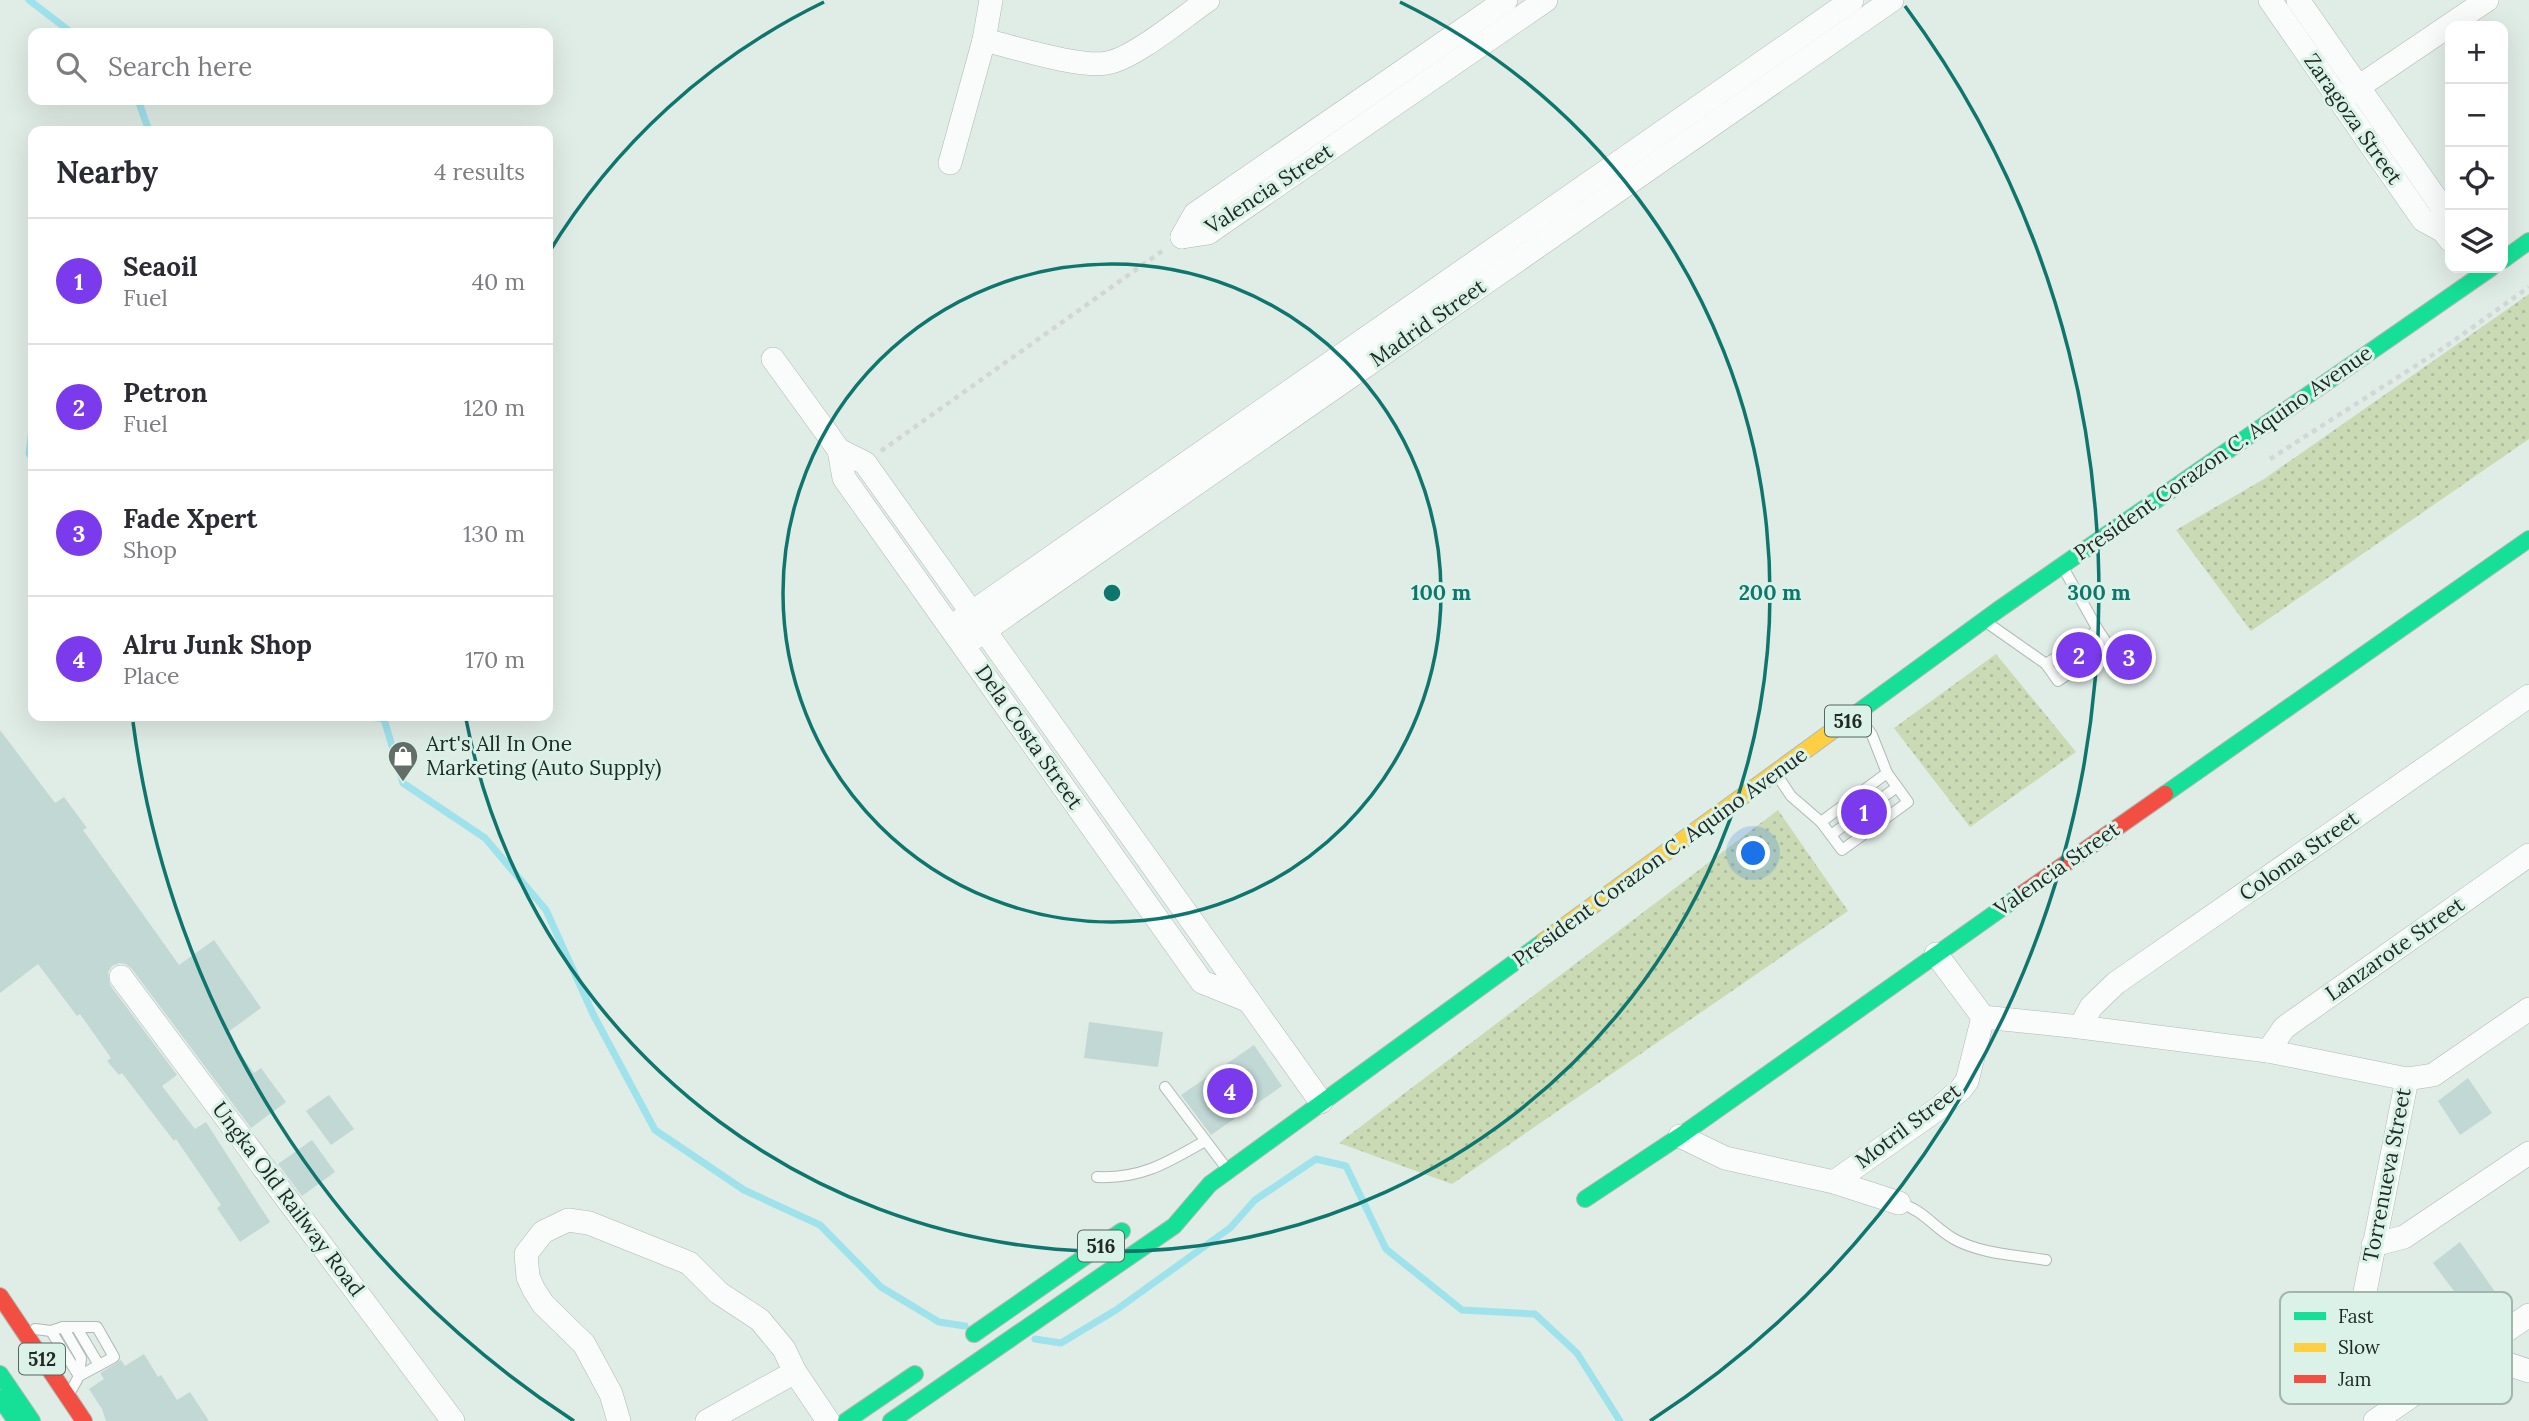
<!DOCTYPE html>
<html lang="en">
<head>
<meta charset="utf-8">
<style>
  body { margin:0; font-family:Lora,serif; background:#f7f7f7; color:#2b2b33 }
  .controls { position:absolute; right:21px; top:21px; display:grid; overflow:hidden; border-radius:14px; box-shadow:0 7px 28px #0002 }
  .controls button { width:63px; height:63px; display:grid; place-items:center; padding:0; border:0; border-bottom:2px solid #e1e1e2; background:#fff; color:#2b2b33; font:35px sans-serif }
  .you { position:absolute; left:1754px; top:854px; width:24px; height:24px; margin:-18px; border:5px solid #fff; border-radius:50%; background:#1a73e8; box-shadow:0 0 0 10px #1a73e833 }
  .badge { display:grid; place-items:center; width:46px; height:46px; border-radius:50%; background:#7c3aed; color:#fff; font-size:23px; font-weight:700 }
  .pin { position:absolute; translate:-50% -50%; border:4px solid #fff; box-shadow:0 2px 7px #0006 }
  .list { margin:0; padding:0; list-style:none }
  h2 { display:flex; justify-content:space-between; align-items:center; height:91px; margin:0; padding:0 28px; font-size:30px }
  h2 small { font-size:23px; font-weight:400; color:#7c7c81 }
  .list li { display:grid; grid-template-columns:46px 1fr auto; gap:21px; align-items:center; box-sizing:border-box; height:126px; padding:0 28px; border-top:2px solid #e1e1e2 }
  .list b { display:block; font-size:26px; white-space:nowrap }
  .list p { margin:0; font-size:23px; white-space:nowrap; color:#7c7c81 }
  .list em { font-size:23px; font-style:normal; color:#7c7c81 }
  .icon { flex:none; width:38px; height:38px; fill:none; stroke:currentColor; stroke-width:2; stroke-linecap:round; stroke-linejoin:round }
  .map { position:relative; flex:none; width:2529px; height:1421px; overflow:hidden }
  .search { position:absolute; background:#fff; box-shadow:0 7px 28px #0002; left:28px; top:28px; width:525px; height:77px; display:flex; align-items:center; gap:18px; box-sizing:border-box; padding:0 24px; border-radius:14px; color:#7c7c81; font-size:26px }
  .panel { position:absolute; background:#fff; box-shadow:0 7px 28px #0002; left:28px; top:126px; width:525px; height:595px; border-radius:14px }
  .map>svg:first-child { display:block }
</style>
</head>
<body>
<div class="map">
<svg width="2529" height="1421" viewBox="0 0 2529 1421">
  <defs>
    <pattern id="grass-dots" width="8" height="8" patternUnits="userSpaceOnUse" patternTransform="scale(1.75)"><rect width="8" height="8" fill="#c9dab5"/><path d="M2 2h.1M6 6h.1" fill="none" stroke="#acbb9c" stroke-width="1.8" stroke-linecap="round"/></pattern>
  </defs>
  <rect width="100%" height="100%" fill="#e0ece6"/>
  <!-- grass -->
  <g fill="url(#grass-dots)">
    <polygon points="2529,294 2529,439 2251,631 2176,530 2264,479"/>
    <polygon points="1996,654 2076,752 1970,827 1894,728"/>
    <polygon points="1778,810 1848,911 1452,1184 1339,1143"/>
  </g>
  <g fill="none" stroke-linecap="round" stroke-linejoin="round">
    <!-- stream -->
    <g stroke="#9ee2ec" stroke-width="7">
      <polyline points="29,0 72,33"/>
      <polyline points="138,100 149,131"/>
      <polyline points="33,421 29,454 33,458"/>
      <polyline points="364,716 384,719 403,783 485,838 546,910 593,1014 655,1130 744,1190 820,1225 881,1287 939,1322 965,1326"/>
      <polyline points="1035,1339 1061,1343 1116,1310 1230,1228 1255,1200 1316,1159 1346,1166 1386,1249 1462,1310 1535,1314 1577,1353 1620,1421"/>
    </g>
  </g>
  <!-- building -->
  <g fill="#c1d8d4">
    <polygon points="0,730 55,803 64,797 87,828 83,830 179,965 214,940 261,1008 228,1032 230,1034 227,1036 254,1073 261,1068 286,1102 251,1128 132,969 126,964 119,963 112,966 108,972 110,985 177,1075 162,1086 195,1129 206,1122 270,1222 240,1242 217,1208 221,1205 176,1139 174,1141 122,1073 119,1075 107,1061 111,1058 80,1014 77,1016 38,964 0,993"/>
    <polygon points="1089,1022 1163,1032 1158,1067 1084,1058"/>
    <polygon points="1254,1045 1282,1086 1211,1135 1181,1095"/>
    <polygon points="2468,1078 2492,1113 2460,1135 2438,1101"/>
    <polygon points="329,1095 354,1129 331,1145 306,1111"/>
    <polygon points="312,1140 335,1172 302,1196 278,1164"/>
    <polygon points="2460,1242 2498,1296 2475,1319 2433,1263"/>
    <polygon points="144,1354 158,1377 161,1375 177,1400 190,1392 209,1421 106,1421 102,1409 89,1389 104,1379 100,1373 121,1360 125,1366"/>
  </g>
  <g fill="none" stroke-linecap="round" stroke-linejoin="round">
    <!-- lane casing -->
    <g stroke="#b0b9b4" stroke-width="12">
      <g id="lane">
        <polyline points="2065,571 2098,630"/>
        <polyline points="1989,624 2046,664"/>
        <polygon points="2098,630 2109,646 2058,681 2046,664"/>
        <polyline points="1859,717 1872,735 1887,773"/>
        <polygon points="1887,773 1908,802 1842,850 1821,822"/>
        <polyline points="1779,778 1791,796 1821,822"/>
        <polyline points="1831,835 1897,787"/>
        <polyline points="1165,1087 1224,1165"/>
        <path d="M1097,1177C1141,1179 1167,1163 1205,1141"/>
        <path d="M1899,1203C1924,1210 1933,1227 1954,1239C1981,1254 2016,1255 2046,1260"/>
        <polyline points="63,1327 81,1358 79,1376"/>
        <polyline points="77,1328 99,1365"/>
        <polyline points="35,1329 51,1331 63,1327 97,1327 114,1357 79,1376 72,1389"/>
        <polyline points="51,1331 79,1376"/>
      </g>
    </g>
    <!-- street casing -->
    <g stroke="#b0b9b4" stroke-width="24">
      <g id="street">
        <polyline points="2270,0 2423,220 2443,231 2450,240"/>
        <polyline points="2298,0 2442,207 2443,231"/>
        <path d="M984,40C1014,47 1079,68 1107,63C1135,58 1183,17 1208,0"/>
        <polyline points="2348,94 2487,0"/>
        <polyline points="950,163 984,40 991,0"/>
        <polyline points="1182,237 1208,233 1546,0"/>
        <polyline points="1182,237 1195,214 1506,0"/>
        <polyline points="773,359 839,450 865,463 1321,1102"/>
        <polyline points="839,450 844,478 1202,982 1247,1000"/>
        <polyline points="951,627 1852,0"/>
        <polyline points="964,645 1892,0"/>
        <polyline points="1936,954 1983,1017"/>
        <polyline points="121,977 453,1421"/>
        <polyline points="1983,1017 2080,1027 2268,1051 2407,1079 2433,1075 2529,1009"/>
        <polyline points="2080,1027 2091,1007 2116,983 2529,696"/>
        <polyline points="2268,1051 2284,1028 2295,1020 2529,855"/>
        <polyline points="2407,1079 2364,1297 2373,1321 2382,1327 2474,1353 2529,1371"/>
        <polyline points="1680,1136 1725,1158 1834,1182 1899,1203"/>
        <polyline points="1834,1182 1939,1108 1961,1089 1967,1081 1983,1017"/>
        <polyline points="2373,1245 2404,1237 2529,1153"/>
        <polyline points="619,1421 611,1394 584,1344 543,1304 534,1290 528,1277 526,1254 543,1232 568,1220 589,1223 689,1263 719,1293 760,1320 784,1349 795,1372 828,1421"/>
        <polyline points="707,1421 795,1372"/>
        <polyline points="2375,1421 2529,1315"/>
      </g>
    </g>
    <!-- fast casing -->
    <g stroke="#b0b9b4" stroke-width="18">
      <g id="fast">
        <polyline points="2503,260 2529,241"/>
        <polyline points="1850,718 1998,610 2491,268"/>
        <polyline points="2165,794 2529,539"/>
        <polyline points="1585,1199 1680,1136 2022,894"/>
        <polyline points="974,1334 1122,1231"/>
        <polyline points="0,1374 32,1421"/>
        <polyline points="0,1398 16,1421"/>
        <polyline points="846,1421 915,1374"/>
        <polyline points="891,1421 1174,1226 1210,1184 1544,941"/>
      </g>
    </g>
    <!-- slow casing -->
    <g stroke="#b0b9b4" stroke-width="18">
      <polyline id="slow" points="1544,941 1850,718"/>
    </g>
    <!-- jam casing -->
    <g stroke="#b0b9b4" stroke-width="18">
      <g id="jam">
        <polyline points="2022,894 2165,794"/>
        <polyline points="0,1296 84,1421"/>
      </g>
    </g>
    <!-- path -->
    <g stroke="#d2d6d4" stroke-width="4.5" stroke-dasharray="5 5" stroke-linecap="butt">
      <polyline points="881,451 1165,249"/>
      <polyline points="2270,459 2445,347 2529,287"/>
    </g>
    <!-- lane -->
    <use href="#lane" stroke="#fafcfb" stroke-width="10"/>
    <!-- street -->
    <use href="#street" stroke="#fafcfb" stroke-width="23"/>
    <!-- fast -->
    <use href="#fast" stroke="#16e098" stroke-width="16"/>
    <!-- slow -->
    <use href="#slow" stroke="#ffcf43" stroke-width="16"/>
    <!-- jam -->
    <use href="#jam" stroke="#f24e42" stroke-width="16"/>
  </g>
  <!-- distance rings -->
  <g fill="none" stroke="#0f766e" stroke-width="3.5">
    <circle cx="1112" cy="593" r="329"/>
    <path d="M548 254A658 658 0 0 1 824 2M1400 2A658 658 0 1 1 466 719"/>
    <path d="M574 1421A987 987 0 0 1 133 722M1905 6A987 987 0 0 1 1650 1421"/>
  </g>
  <!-- icons -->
  <defs>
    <g id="shop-pin" transform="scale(1.575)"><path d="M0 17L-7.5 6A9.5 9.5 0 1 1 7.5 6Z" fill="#646e69" stroke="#daf2e7"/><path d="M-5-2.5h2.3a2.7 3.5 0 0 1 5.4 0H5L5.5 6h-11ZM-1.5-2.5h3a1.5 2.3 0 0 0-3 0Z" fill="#fff"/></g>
  </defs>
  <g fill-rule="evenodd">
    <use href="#shop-pin" x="403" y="756"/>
  </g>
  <g text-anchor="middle" stroke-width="6" stroke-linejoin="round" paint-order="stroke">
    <!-- shield labels -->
    <g fill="#daf2e7" stroke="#586660" stroke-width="2">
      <rect x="1825" y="705.5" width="46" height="31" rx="5"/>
      <rect x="1078" y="1230.5" width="46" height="31" rx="5"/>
      <rect x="19" y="1343.5" width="46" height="31" rx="5"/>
    </g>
    <g font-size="19" font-weight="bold" fill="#212a26">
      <text x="1848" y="728">516</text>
      <text x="1101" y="1253">516</text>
      <text x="42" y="1366">512</text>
    </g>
    <!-- street labels -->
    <g font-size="21" fill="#212a26" stroke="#daf2e7">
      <text transform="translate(2353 119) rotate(55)" y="7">Zaragoza Street</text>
      <text transform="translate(1269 189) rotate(-33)" y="7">Valencia Street</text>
      <text transform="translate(1428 323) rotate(-35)" y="7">Madrid Street</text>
      <text transform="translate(2223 453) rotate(-35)" y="7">President Corazon C. Aquino Avenue</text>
      <text transform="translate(1029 737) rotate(55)" y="7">Dela Costa Street</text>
      <text transform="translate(2299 856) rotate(-35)" y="7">Coloma Street</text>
      <text transform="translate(1660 857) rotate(-36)" y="7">President Corazon C. Aquino Avenue</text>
      <text transform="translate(2057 869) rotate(-35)" y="7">Valencia Street</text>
      <text transform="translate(2395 949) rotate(-35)" y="7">Lanzarote Street</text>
      <text transform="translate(1908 1126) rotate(-37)" y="7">Motril Street</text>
      <text transform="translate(2387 1175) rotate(-79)" y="7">Torrenueva Street</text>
      <text transform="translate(288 1199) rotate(53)" y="7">Ungka Old Railway Road</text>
    </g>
    <!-- poi labels -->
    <g font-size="21" fill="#212a26" stroke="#daf2e7" text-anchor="start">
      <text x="426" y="751">Art's All In One<tspan x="426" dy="24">Marketing (Auto Supply)</tspan></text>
    </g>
  </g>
  <!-- legend -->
  <rect x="2280" y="1292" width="232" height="112" rx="10" fill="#daf2e7" stroke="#a2b6ad" stroke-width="2"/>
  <rect x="2294" y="1312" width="32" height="8" fill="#16e098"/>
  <rect x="2294" y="1343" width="32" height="9" fill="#ffcf43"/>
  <rect x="2294" y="1375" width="32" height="8" fill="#f24e42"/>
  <g font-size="19" fill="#212a26">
    <text x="2338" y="1323">Fast</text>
    <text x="2338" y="1354">Slow</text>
    <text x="2338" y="1386">Jam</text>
  </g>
  <circle cx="1112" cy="593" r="10" fill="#0f766e" stroke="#daf2e7" stroke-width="3.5"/>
  <g font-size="21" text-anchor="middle" font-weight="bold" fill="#0f766e" stroke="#daf2e7" stroke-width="6" stroke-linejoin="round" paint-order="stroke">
    <text x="1441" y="600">100 m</text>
    <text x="1770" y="600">200 m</text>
    <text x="2099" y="600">300 m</text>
  </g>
</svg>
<div class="controls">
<button>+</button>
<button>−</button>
<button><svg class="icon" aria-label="locate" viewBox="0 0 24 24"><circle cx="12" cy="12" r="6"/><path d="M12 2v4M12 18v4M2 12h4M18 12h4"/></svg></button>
<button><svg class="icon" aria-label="layers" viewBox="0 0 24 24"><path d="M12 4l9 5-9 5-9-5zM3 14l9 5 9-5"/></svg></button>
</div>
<div class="you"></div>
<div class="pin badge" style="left:1864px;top:812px">1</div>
<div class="pin badge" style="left:2079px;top:655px">2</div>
<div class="pin badge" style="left:2129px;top:657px">3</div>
<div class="pin badge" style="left:1230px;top:1091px">4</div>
<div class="search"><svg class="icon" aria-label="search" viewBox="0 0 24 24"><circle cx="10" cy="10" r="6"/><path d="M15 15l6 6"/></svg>Search here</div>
<section class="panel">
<h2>Nearby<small>4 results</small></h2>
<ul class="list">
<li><span class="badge">1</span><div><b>Seaoil</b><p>Fuel</p></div><em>40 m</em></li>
<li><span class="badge">2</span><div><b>Petron</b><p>Fuel</p></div><em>120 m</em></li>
<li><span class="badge">3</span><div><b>Fade Xpert</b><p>Shop</p></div><em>130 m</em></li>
<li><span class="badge">4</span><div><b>Alru Junk Shop</b><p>Place</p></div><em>170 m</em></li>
</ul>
</section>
</div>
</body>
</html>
